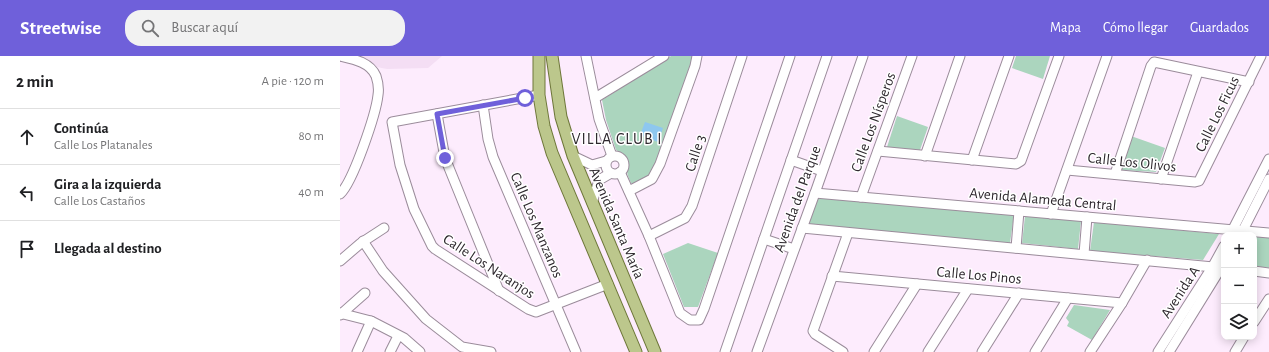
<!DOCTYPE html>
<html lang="es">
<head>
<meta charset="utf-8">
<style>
  body { margin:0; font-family:"Alegreya Sans",sans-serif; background:#f2f2f2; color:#202124 }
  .controls { position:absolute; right:12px; bottom:12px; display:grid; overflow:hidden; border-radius:8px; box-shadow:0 2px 10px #0003 }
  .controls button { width:36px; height:36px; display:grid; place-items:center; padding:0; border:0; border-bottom:1px solid #e0e0e0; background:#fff; color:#202124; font:20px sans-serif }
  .stop { position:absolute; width:12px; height:12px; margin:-9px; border:3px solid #6f60da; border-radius:50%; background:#fff }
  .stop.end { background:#6f60da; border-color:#fff; box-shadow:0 1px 4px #0008 }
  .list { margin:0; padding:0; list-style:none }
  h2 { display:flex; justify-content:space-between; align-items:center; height:52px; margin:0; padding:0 16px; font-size:17px }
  h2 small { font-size:13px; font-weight:400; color:#757577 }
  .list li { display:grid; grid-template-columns:26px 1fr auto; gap:12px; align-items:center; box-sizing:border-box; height:56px; padding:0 16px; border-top:1px solid #e0e0e0 }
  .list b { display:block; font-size:15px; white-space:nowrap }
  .list p { margin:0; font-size:13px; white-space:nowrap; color:#757577 }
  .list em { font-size:13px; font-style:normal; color:#757577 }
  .icon { flex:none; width:22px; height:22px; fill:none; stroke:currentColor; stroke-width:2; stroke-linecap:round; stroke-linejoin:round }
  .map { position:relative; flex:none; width:929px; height:296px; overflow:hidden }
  header { display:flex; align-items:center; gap:24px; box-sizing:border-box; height:56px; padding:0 20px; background:#6f60da; color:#fff }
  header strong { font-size:19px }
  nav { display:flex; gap:22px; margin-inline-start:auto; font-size:14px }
  .search { width:280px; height:36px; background:#f2f2f2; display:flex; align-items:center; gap:10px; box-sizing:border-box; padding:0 14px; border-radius:16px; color:#757577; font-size:15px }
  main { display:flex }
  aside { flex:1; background:#fff }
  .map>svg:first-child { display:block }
</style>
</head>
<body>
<header>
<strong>Streetwise</strong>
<div class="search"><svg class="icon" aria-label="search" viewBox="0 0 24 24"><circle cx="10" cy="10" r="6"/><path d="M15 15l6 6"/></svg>Buscar aquí</div>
<nav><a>Mapa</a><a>Cómo llegar</a><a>Guardados</a></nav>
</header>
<main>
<aside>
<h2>2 min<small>A pie · 120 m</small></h2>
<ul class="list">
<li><svg class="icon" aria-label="ahead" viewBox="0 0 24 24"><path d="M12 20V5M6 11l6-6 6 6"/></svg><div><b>Continúa</b><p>Calle Los Platanales</p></div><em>80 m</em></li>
<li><svg class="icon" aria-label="left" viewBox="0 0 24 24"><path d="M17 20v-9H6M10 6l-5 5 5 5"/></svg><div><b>Gira a la izquierda</b><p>Calle Los Castaños</p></div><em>40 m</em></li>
<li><svg class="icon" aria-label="arrive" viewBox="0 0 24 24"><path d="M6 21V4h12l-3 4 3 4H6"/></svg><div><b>Llegada al destino</b></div></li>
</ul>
</aside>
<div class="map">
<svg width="929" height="296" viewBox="0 0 929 296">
  <rect width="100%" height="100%" fill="#fdecfd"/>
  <!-- built -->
  <polygon fill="#f4def4" points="0,0 102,0 88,12 47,13 0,4"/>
  <!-- green -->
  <g fill="#abd5be">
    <path d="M331,0H353L330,70L311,119L293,128L291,127C290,124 287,119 287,115C288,102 289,101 276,94L266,64L262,44Z"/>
    <polygon points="676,0 710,0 703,23 672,12"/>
    <polygon points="557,60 588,71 580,94 547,91"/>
    <polygon points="791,80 825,92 816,116 780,114"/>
    <polygon points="478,141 674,159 670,187 469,168"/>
    <polygon points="685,160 741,165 738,193 682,187"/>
    <polygon points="754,166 879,178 863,204 750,195"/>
    <polygon points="914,180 929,181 929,212 914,210"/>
    <polygon points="348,187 378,197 358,251 344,251 323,198"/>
    <polygon points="734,249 770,254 752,284 727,270 729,266 726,262"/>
  </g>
  <!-- water -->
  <polygon fill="#8ec7ef" points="305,66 323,72 318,86 300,79"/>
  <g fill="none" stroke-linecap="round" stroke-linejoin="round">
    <!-- minor casing -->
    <g stroke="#9b8c9b" stroke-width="11">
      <g id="minor">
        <path d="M0,0C13,3 30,6 36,20C38,26 39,33 38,39C36,58 13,126 0,138"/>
        <polyline points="246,0 259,63 272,100"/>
        <polyline points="199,39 52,66 60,109 74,153 92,190 95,193 188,253 196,256 268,228"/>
        <polyline points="255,42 324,0"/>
        <polyline points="143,49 148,83 153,101 236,296"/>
        <polyline points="97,58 105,102 159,235"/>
        <polyline points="538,95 676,108 681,105 719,0"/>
        <circle cx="275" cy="109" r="9"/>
        <polyline points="233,100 252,109 266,105"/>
        <polyline points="585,100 620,0"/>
        <polyline points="451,104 482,115"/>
        <polyline points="632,104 669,0"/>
        <polyline points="727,114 855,126 859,125 921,0"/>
        <polyline points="280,116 309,180 340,257 350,264 359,264 364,253 450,0"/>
        <polyline points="775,118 811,10 814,6 909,26"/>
        <polyline points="821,123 858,16"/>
        <polyline points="289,135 312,123 320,108 355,10 357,0"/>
        <polyline points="475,137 929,177"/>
        <polyline points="521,141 572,0"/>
        <polyline points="252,147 259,124 271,117"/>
        <polyline points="711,158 767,0"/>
        <polyline points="462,172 884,212"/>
        <polyline points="891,177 929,103"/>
        <polyline points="901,178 929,123"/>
        <polyline points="309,180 345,162 352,150 402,0"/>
        <polyline points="424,183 454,193"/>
        <polyline points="23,185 43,215 86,263 122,291 151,296"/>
        <polyline points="676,192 679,155"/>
        <polyline points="744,198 747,161"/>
        <polyline points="0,205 21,187 44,172"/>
        <polyline points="914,215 929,217"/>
        <polyline points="492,220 782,247"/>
        <polyline points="0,257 31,265 64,282 80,296"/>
        <polyline points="0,259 25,237"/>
        <polyline points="914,266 929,243"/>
        <polyline points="17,296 31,265"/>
        <polyline points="50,296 58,280"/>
        <polyline points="385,296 487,0"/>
        <polyline points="417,296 475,137 523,0"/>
        <polyline points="503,296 475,278 473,275 508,177"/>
        <polyline points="534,296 577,228"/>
        <polyline points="588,296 628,233"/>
        <polyline points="642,296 679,237"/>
        <polyline points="695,296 728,242"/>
        <polyline points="750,296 782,247 807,204"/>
        <polyline points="818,296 873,210 884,190"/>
        <polyline points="829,296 884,207"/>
        <polyline points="895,296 904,281"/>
      </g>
    </g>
    <!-- major casing -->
    <g stroke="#6e773a" stroke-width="13">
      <g id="major">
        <polyline points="199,0 199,39 204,70 212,97 296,296"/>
        <polyline points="212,0 221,61 233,100 315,296"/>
      </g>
    </g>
    <!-- minor -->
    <use href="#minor" stroke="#fff" stroke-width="9"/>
    <!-- major -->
    <use href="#major" stroke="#bcc78c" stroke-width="11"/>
  </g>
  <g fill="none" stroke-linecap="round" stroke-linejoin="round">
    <!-- route -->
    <polyline stroke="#6f60da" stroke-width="5" points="105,102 97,58 185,42"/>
  </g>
  <g text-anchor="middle" stroke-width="3" stroke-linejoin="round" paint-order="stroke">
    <!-- street labels -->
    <g font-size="15" fill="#2e282e" stroke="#fff">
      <text transform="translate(877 58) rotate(-64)" y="5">Calle Los Ficus</text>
      <text transform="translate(533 66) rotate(-70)" y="5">Calle Los Nísperos</text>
      <text transform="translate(355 97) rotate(-72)" y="5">Calle 3</text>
      <text transform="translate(792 106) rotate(6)" y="5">Calle Los Olivos</text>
      <text transform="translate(457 143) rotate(-70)" y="5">Avenida del Parque</text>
      <text transform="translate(703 143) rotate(5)" y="5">Avenida Alameda Central</text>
      <text transform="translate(277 167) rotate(67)" y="5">Avenida Santa María</text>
      <text transform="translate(197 169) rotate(67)" y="5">Calle Los Manzanos</text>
      <text transform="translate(149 210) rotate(33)" y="5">Calle Los Naranjos</text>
      <text transform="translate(639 219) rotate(5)" y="5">Calle Los Pinos</text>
      <text transform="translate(840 236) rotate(-57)" y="5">Avenida A</text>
    </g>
    <!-- neighbourhood labels -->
    <g font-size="16" letter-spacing="1" fill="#2e282e" stroke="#fff">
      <text x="277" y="88">VILLA CLUB I</text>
    </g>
  </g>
</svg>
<div class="controls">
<button>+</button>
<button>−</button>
<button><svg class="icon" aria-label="layers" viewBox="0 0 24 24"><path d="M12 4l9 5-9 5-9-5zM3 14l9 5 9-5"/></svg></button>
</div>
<div class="stop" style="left:185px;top:42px"></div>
<div class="stop end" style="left:105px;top:102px"></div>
</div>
</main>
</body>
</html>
